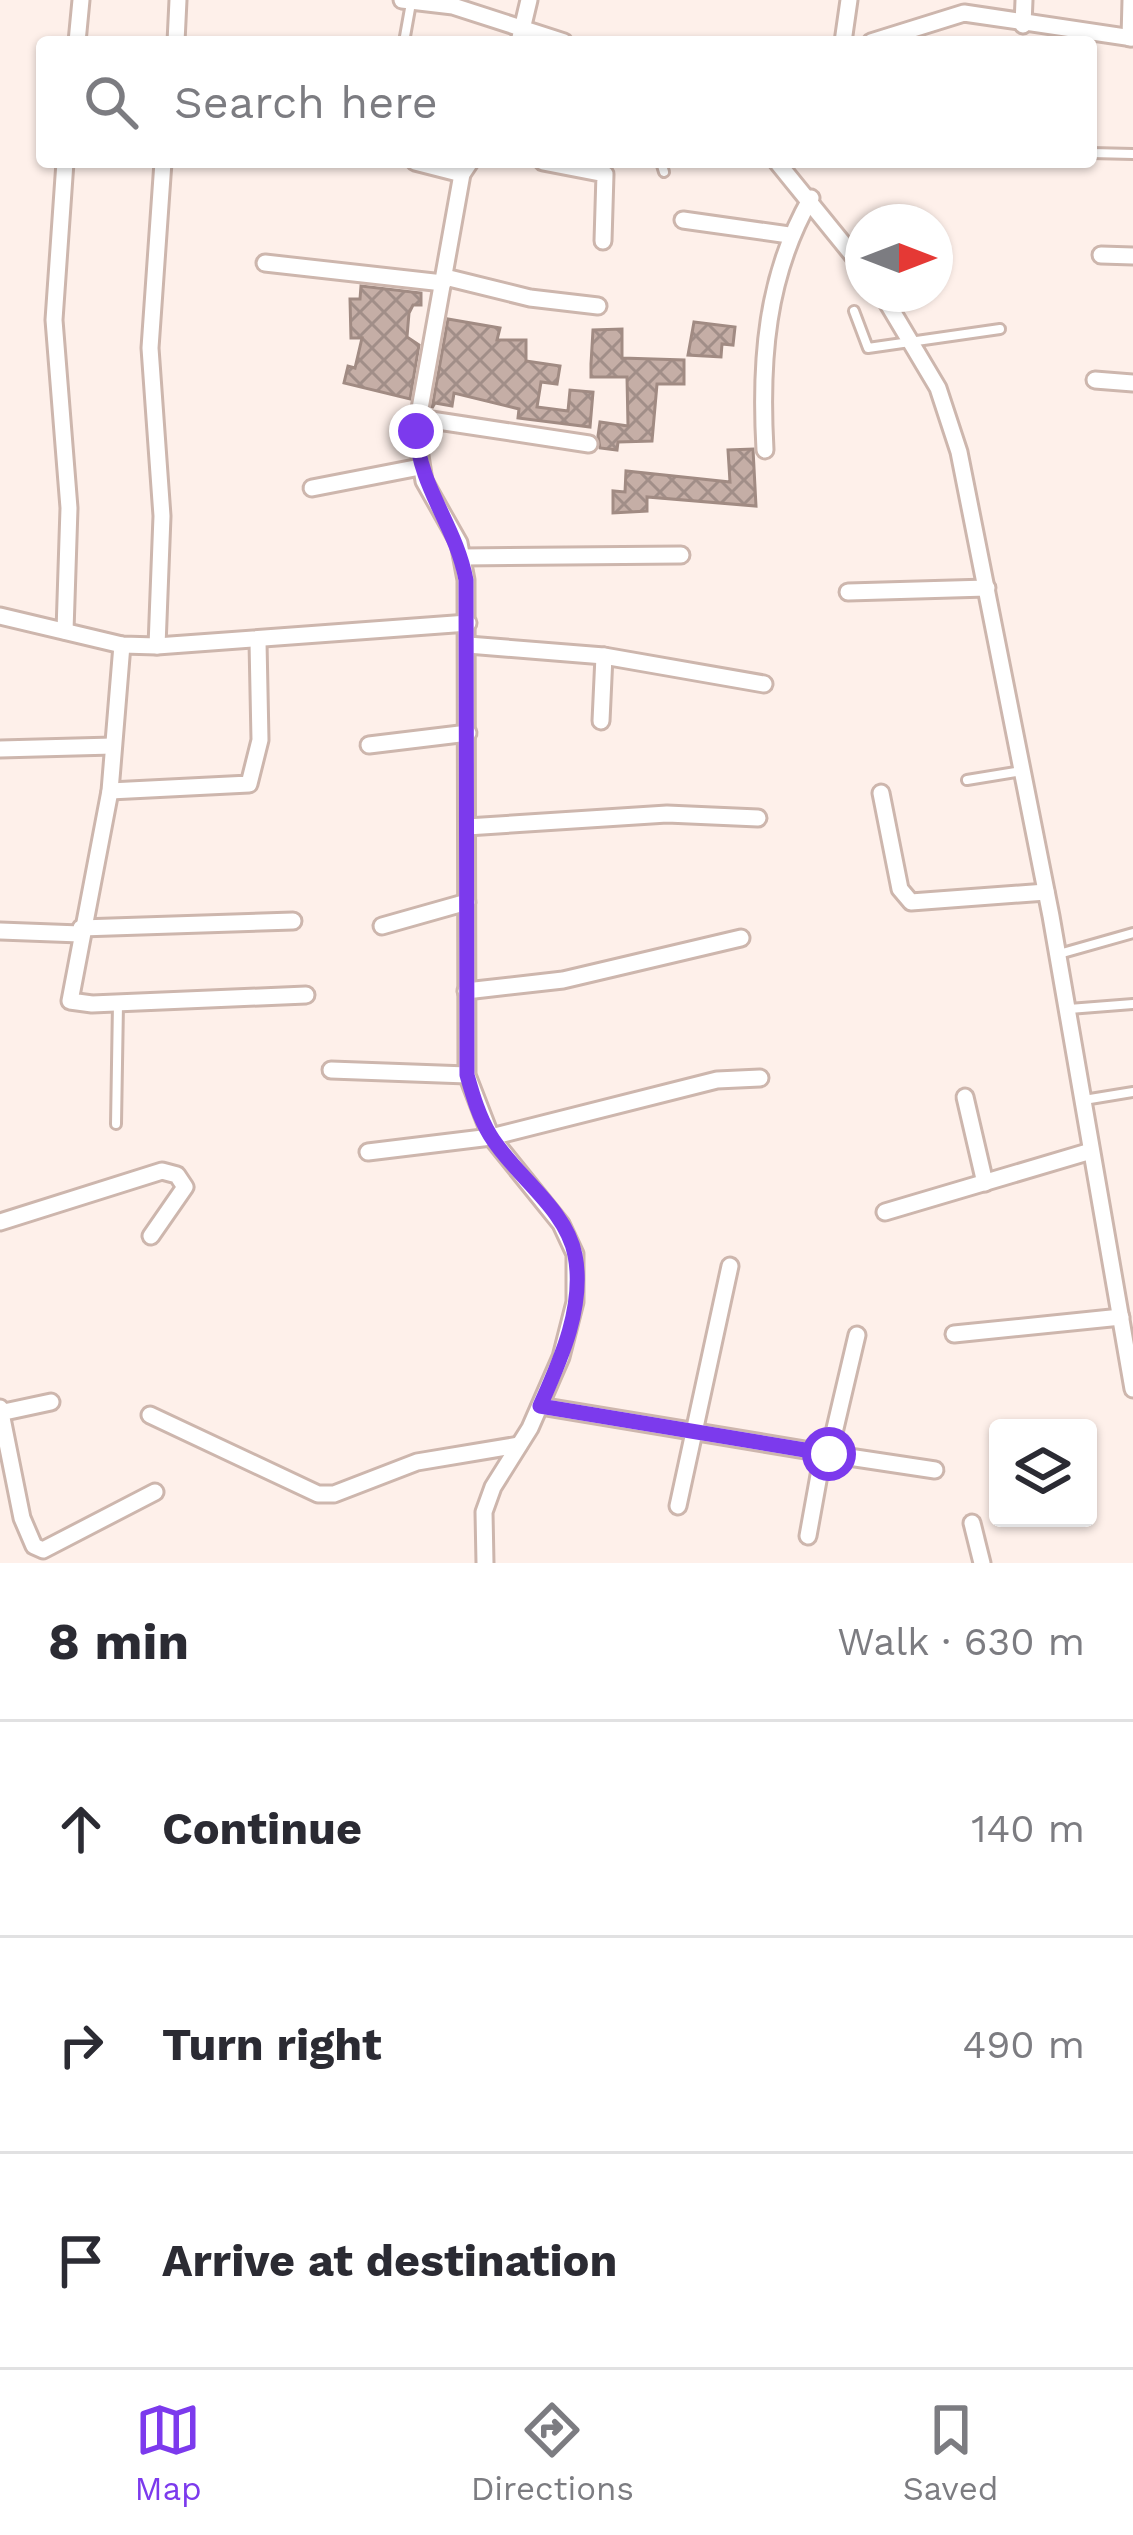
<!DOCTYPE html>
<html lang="en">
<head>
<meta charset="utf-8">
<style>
  body { margin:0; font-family:"Work Sans",sans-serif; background:#f2f2f3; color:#2b2b33 }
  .controls { position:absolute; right:36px; bottom:36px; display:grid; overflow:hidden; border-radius:12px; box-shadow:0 3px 9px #0004 }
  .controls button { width:108px; height:108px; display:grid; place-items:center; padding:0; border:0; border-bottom:3px solid #e1e1e2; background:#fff; color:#2b2b33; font:60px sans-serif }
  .compass { position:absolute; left:845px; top:204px; width:108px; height:108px; border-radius:50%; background:#fff; box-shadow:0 3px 9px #0004; rotate:90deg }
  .stop { position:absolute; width:36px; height:36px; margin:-27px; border:9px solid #7c3aed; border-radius:50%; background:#fff }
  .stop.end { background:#7c3aed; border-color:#fff; box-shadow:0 3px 12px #0008 }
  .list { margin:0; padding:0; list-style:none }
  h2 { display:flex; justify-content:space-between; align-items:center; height:156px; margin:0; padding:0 48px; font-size:51px }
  h2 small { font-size:39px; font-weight:400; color:#7c7c81 }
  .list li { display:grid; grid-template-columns:78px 1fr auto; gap:36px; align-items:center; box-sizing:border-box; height:216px; padding:0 48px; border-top:3px solid #e1e1e2 }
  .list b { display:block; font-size:45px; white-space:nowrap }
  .list em { font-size:39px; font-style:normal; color:#7c7c81 }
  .icon { flex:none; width:66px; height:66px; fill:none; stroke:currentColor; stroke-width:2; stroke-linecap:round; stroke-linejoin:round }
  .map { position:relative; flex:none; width:1133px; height:1563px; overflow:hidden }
  .search { position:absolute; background:#fff; box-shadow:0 3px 9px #0004; left:36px; right:36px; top:36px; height:132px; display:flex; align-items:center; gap:30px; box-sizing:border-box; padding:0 42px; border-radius:12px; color:#7c7c81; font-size:45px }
  .sheet { height:804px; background:#fff }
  nav { display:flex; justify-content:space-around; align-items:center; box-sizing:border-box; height:168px; border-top:3px solid #e1e1e2; background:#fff; font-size:33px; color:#7c7c81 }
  nav a { display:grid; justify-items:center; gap:6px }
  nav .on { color:#7c3aed }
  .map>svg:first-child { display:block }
</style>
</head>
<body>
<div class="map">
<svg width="1133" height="1563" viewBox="0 0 1133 1563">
  <defs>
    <pattern id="building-cross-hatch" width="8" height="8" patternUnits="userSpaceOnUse" patternTransform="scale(3)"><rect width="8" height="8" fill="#c5aea6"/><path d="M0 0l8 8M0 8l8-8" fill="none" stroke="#a18e88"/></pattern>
  </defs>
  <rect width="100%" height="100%" fill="#fef0ea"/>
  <!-- building -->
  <g fill="url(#building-cross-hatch)" stroke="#a18b83" stroke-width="3">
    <polygon points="361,286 421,293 421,305 413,305 409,313 407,337 419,345 410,399 344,383 348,366 355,368 362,338 351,338 350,299 360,299"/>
    <polygon points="448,319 500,328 497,340 526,340 526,361 560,366 557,384 541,382 537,407 568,411 570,390 593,392 590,427 518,418 519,409 454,393 452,406 435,403 432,408"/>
    <polygon points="694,322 735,327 733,345 722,344 721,357 688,355"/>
    <polygon points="622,329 622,358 684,360 684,384 657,384 652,441 618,442 617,450 600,448 598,436 600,422 628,426 627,377 591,377 591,364 593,330"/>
    <polygon points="753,449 756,506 647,497 647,511 613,513 613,491 625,492 626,471 730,482 728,450"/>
  </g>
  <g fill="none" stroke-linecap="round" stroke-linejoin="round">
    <!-- lane casing -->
    <g stroke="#cdb6ad" stroke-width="14">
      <g id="lane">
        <polyline points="404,42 411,3"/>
        <polyline points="1091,153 1133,154"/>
        <polyline points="661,162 664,172"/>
        <polyline points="854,311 868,348 1000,329"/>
        <polyline points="967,780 1022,771"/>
        <polyline points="1059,954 1133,933"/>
        <polyline points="1069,1009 1133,1004"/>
        <polyline points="1084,1100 1133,1092"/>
        <polyline points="116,1124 118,1004"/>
      </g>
    </g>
    <!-- street casing -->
    <g stroke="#cdb6ad" stroke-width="21">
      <g id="street">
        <polyline points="402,0 453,6 564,42"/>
        <polyline points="1023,25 1024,0"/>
        <polyline points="1130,38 1131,0"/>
        <polyline points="77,42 81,0"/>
        <polyline points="176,42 178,0"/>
        <polyline points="519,42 529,0"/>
        <polyline points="843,42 849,0"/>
        <polyline points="871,42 964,13 1133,38"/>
        <polyline points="65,162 54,320 69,508 65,631"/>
        <polyline points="415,162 462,174"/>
        <polyline points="470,162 462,174 416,431 424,481 459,543 466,580 467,1075 491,1137 561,1224 575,1254 575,1302 561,1357 530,1428 493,1487 484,1512 485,1563"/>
        <polyline points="543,162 605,174 603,241"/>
        <polyline points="777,162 863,268"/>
        <polyline points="683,220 789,235"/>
        <polyline points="1101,255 1133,256"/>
        <polyline points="265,263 443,283"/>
        <polyline points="445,277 530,298 598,306"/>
        <polyline points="882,294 938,388 959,452 1051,916 1133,1389"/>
        <polyline points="1095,380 1133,383"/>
        <polyline points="418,418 589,444"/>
        <path d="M765,450C760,361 766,276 811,198"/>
        <polyline points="312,488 420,467"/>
        <polyline points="462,557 681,555"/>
        <polyline points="848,592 987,588"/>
        <polyline points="0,616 122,645 157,646 468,623"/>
        <polyline points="122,645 110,791 70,1001 92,1004 306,995"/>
        <polyline points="468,645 604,656 764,684"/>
        <polyline points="157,646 162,516 150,348 163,162"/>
        <polyline points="601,721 604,656"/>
        <polyline points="369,745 468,733"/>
        <polyline points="0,749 113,746"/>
        <polyline points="110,791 249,784 260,740 258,642"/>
        <polyline points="881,793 900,889 911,902 1046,892"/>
        <polyline points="467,827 667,814 758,818"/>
        <polyline points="382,926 467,902"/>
        <polyline points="81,928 293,921"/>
        <polyline points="0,931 80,934"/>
        <polyline points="466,991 563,980 741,938"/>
        <polyline points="331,1070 467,1075"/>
        <polyline points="965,1097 985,1183"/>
        <polyline points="368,1152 491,1137 717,1080 760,1078"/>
        <polyline points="885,1212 1091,1151"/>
        <polyline points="0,1222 162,1171 177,1175 185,1187 151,1236"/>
        <polyline points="954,1334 1121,1317"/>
        <polyline points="540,1406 829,1454 857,1335"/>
        <polyline points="0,1408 22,1518 34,1546 43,1550 155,1492"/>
        <polyline points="0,1413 51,1402"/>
        <polyline points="150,1415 318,1494 334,1494 417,1462 519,1445"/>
        <polyline points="829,1454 935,1470"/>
        <polyline points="678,1506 730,1266"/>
        <polyline points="972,1523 982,1563"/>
        <polyline points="808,1536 823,1453"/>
      </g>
    </g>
    <!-- lane -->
    <use href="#lane" stroke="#fff" stroke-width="8"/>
    <!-- street -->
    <use href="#street" stroke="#fff" stroke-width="15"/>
  </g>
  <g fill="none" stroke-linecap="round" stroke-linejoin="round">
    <!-- route -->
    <path stroke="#7c3aed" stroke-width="15" d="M416,431C419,487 456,526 466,580L467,1075C473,1096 479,1117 490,1135C514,1175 566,1208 575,1255C585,1307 560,1361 540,1406L829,1454"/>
  </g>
</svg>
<div class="controls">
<button><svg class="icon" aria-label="layers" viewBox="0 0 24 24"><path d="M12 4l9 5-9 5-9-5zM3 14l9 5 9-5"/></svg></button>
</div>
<svg class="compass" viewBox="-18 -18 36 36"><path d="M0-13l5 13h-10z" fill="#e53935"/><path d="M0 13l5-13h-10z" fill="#7c7c81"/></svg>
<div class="stop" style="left:829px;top:1454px"></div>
<div class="stop end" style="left:416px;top:431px"></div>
<div class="search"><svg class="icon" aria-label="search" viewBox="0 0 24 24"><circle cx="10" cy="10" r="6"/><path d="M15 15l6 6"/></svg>Search here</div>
</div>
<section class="sheet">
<h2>8 min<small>Walk · 630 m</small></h2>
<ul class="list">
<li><svg class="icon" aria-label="ahead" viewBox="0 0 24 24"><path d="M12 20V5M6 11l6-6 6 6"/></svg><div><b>Continue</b></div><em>140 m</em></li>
<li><svg class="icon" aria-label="right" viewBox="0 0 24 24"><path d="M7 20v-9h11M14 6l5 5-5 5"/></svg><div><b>Turn right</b></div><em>490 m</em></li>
<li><svg class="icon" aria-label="arrive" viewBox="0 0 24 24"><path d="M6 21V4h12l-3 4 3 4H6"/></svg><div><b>Arrive at destination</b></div></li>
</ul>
</section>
<nav>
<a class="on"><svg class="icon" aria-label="map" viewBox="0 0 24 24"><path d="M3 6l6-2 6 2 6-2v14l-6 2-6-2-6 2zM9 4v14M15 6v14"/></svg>Map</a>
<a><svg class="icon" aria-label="directions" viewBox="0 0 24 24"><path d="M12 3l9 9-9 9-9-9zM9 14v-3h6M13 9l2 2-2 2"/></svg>Directions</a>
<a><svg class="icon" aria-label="saved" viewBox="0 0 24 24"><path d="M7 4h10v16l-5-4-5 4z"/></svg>Saved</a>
</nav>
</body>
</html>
